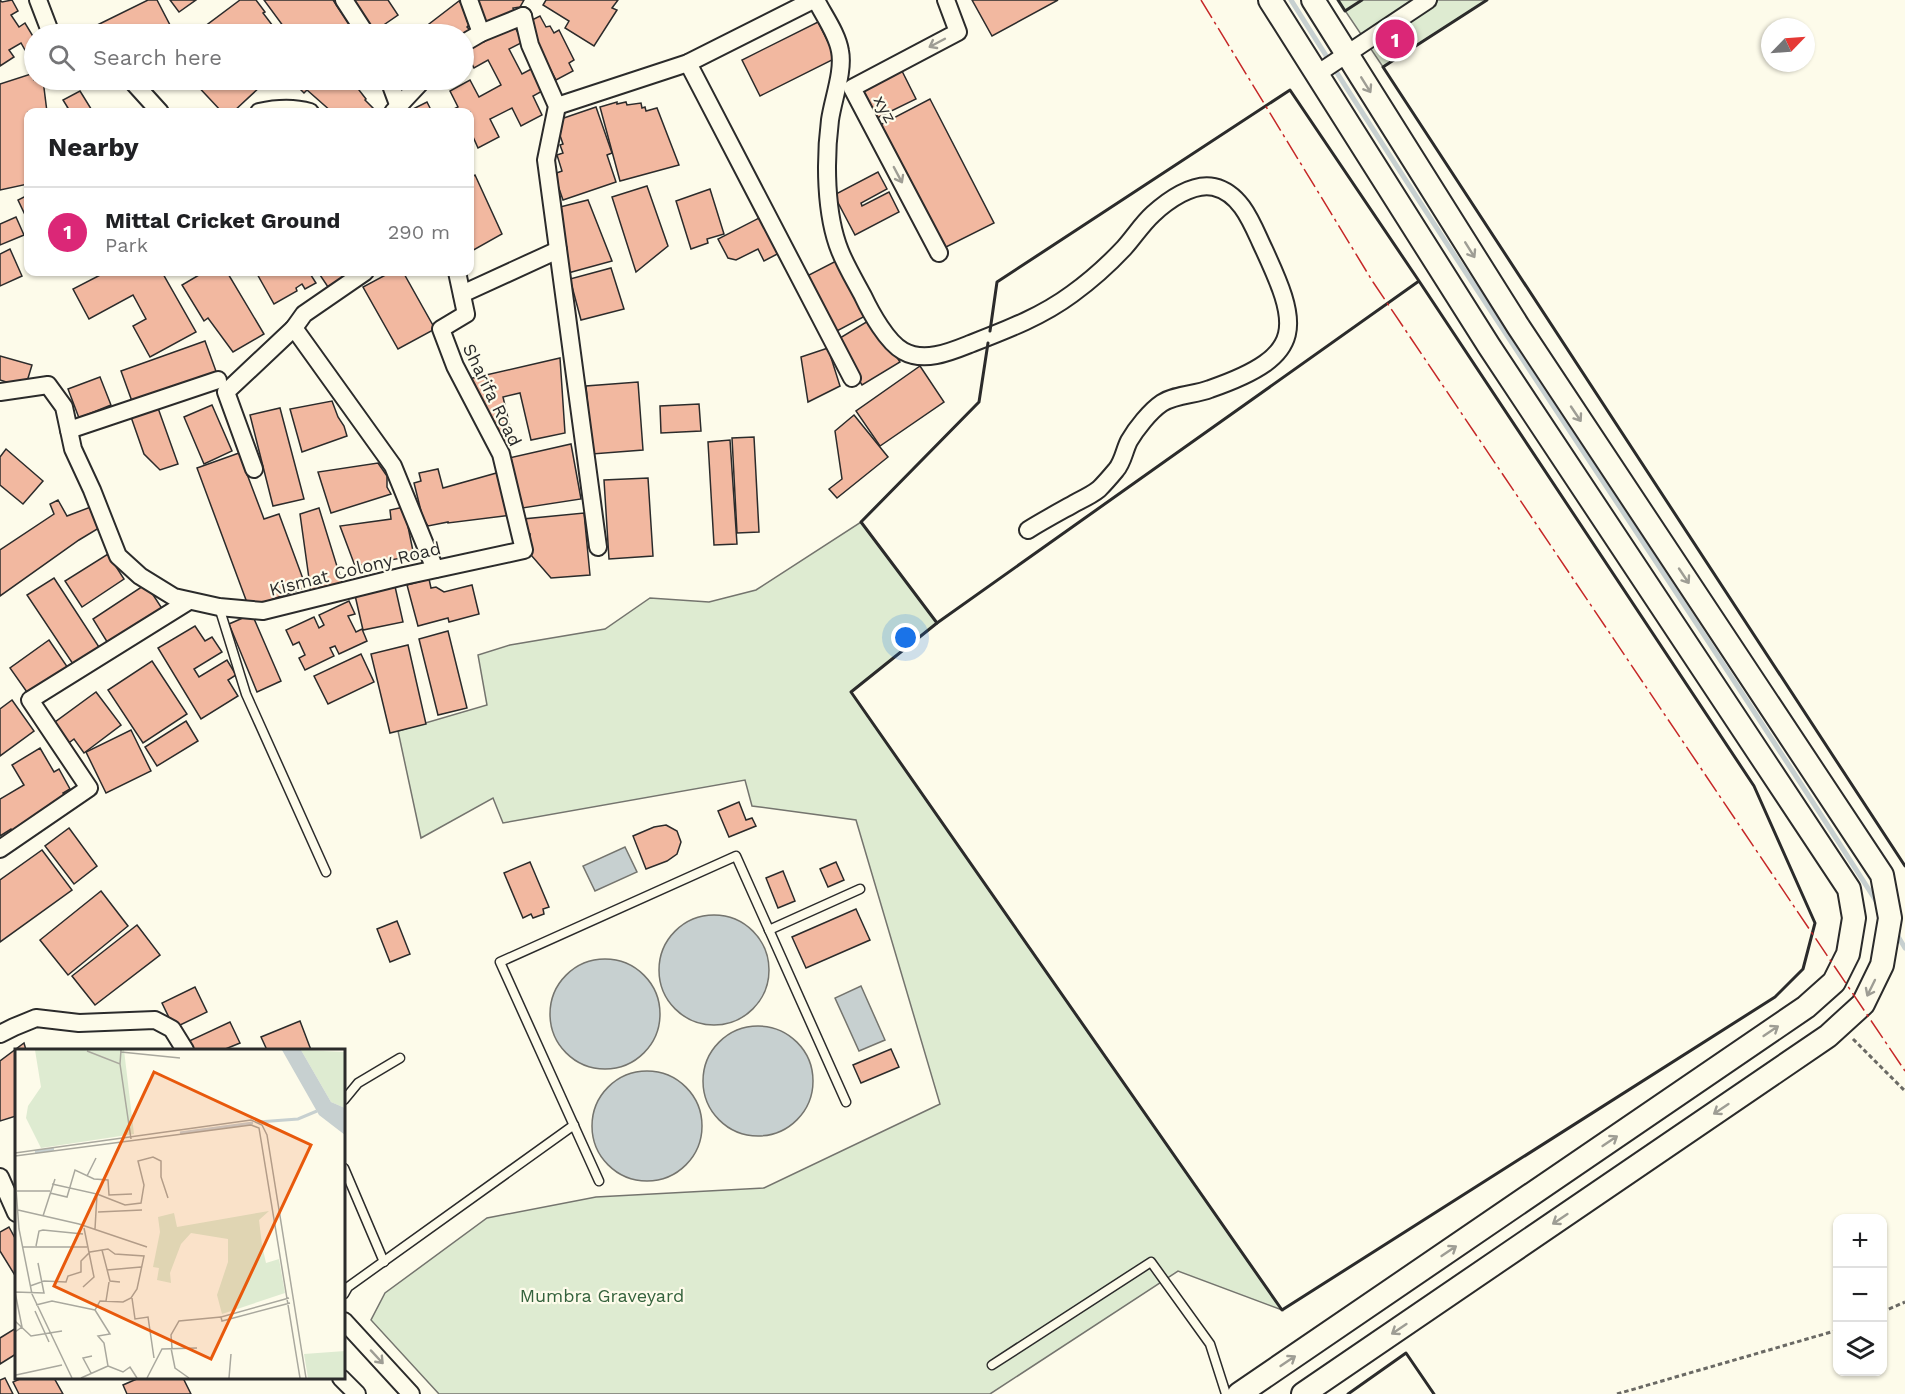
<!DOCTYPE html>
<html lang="en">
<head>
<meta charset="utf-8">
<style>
  body { margin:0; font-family:"Work Sans",sans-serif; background:#f2f2f2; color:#202124 }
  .controls { position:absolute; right:18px; bottom:18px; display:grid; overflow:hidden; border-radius:12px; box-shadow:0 2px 4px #0004 }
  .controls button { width:54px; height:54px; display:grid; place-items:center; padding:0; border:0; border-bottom:2px solid #e0e0e0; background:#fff; color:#202124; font:30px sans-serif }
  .compass { position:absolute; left:1761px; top:18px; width:54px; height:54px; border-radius:50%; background:#fff; box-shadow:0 2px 4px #0004; rotate:65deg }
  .you { position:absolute; left:906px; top:638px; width:21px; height:21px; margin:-15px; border:4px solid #fff; border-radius:50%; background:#1a73e8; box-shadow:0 0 0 9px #1a73e833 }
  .badge { display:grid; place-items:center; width:39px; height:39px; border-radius:50%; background:#db2777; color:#fff; font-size:20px; font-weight:700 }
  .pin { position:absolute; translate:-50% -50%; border:3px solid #fff; box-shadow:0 2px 6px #0006 }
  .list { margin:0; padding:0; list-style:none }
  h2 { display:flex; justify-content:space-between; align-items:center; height:78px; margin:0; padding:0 24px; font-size:26px }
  h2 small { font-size:20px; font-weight:400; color:#757577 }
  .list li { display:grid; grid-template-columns:39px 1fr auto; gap:18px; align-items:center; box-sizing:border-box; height:90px; padding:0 24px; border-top:2px solid #e0e0e0 }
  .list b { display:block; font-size:22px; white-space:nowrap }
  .list p { margin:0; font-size:20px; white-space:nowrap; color:#757577 }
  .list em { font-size:20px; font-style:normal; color:#757577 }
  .icon { flex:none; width:33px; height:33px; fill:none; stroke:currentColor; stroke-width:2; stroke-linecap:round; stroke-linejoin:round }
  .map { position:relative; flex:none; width:1905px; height:1394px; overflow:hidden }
  .search { position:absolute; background:#fff; box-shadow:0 2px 4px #0004; left:24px; top:24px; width:450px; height:66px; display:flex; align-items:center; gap:15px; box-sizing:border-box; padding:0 21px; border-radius:33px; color:#757577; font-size:22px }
  .panel { position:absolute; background:#fff; box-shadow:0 2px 4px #0004; left:24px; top:108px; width:450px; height:168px; border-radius:12px }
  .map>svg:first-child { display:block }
</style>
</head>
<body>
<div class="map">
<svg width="1905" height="1394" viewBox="0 0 1905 1394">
  <rect width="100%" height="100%" fill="#fdfbea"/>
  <!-- green -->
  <g fill="#deebd1" stroke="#74746e" stroke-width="1.5">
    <polygon points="1338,0 1487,0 1383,67"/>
    <polygon points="861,522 937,623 851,692 1282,1310 1178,1271 990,1394 439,1394 371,1320 385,1293 487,1218 596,1197 764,1188 940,1104 856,820 752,806 745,780 503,823 493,798 421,838 398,731 487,705 478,655 510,645 605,629 650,598 709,602 756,590"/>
  </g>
  <!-- water -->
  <g fill="#c7d0d0" stroke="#74746e" stroke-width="1.5">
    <polygon points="625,847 637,872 595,891 583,866"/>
    <circle cx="714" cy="970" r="55"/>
    <circle cx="605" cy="1014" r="55"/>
    <polygon points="861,986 885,1040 859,1051 835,998"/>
    <circle cx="758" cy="1081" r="55"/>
    <circle cx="647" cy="1126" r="55"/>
  </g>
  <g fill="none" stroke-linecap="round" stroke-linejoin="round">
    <!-- stream -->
    <g stroke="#c7d0d0" stroke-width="5">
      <path d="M1291,0C1482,305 1686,601 1878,904"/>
      <polyline points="1896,933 1905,948"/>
    </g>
  </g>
  <!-- building -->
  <g fill="#f2b8a0" stroke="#2b2b2b" stroke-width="1.5">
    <polygon points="0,0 2,2 12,0 18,11 11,15 19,27 25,23 34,38 34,45 25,50 21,43 9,50 14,57 0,66"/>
    <polygon points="148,0 157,0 171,27 156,34 79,34"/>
    <polygon points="170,0 196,0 179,12"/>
    <polygon points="240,0 256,0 265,12 263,13 279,34 209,34 204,27"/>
    <polygon points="264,0 333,0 352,28 343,34 289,34"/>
    <polygon points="350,0 388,0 398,15 372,33"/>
    <polygon points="473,0 524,0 520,7 513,8 515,15 484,26"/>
    <polygon points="546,0 618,0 612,8 617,10 594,46 565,28 569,21 543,5"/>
    <polygon points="972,0 1058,0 992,36"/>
    <polygon points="459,1 472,17 467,21 470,24 467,27 471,31 464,34 416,34"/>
    <polygon points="540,16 546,27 550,26 554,33 559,30 574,60 569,63 573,71 556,80 526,23"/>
    <polygon points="512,22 523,42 509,49 522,74 535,67 546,89 533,96 542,115 521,126 512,108 490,119 499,137 478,148 470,130 470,112 448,112 458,107 450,91 470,80 479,97 501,85 488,60 474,68 464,48"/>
    <polygon points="818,22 836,58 760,96 742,60"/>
    <polygon points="901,69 916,99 877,118 862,88"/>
    <polygon points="34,73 34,80 43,80 47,112 28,112 28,184 0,190 0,84"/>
    <polygon points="192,80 255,80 261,86 233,112 222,112"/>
    <polygon points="302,80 348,80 349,83 352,81 366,99 365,100 377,112 332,112 307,90 304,93 296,85"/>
    <polygon points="80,91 93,112 60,112 68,108 63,100"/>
    <polygon points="930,99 994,223 944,248 880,125"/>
    <polygon points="427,102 432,112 407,112"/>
    <polygon points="617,102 617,104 626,102 627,105 641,103 642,108 645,107 646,111 657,108 679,165 620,181 600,107"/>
    <polygon points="596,107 612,153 607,155 616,182 563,200 554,174 562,171 557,155 563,153 560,145 563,144 555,121"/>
    <polygon points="878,172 887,189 861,203 862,206 889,192 899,212 855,235 834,195"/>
    <polygon points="475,175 502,234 470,252 470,178"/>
    <polygon points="647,186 668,246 636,272 612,197"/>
    <polygon points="710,189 724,234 707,239 708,243 691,249 676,201"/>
    <polygon points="28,195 28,218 27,219 18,200"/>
    <polygon points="588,200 612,261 568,273 556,208"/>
    <polygon points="765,215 783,251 764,261 758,249 736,260 728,258 718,239"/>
    <polygon points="16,217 24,235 0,245 0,224"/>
    <polygon points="10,249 22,276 0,286 0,254"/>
    <polygon points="840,259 869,314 835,332 807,276"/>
    <polygon points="611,268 624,309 581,320 570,279"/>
    <polygon points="106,272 153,272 163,274 196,332 150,357 133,326 146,319 133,295 89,319 73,289"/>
    <polygon points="204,272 227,272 264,334 233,352 208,318 204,321 182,285"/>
    <polygon points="256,272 309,272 316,283 305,289 302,284 296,288 297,291 274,304"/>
    <polygon points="318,272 351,272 328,287"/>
    <polygon points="391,272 403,272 435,329 398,349 363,287"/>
    <polygon points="873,318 900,362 862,385 835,341"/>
    <polygon points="205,341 217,374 133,404 121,371"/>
    <polygon points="828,348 840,386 808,402 801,357"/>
    <polygon points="0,356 32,365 25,388 0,380"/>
    <polygon points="560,358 565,433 531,440 520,393 503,397 514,444 499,448 464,380"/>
    <polygon points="920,366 944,402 880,446 856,411"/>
    <polygon points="100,377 111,405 79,418 68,389"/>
    <polygon points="638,382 643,450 592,454 586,386"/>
    <polygon points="332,401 338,417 344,426 347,436 302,452 290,409"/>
    <polygon points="699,404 701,431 661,433 660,406"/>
    <polygon points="212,405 232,451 204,464 184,417"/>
    <polygon points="158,408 178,464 160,470 144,454 131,417"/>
    <polygon points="280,408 304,499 273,506 250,415"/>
    <polygon points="854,415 888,457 837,498 829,489 842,479 835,431"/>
    <polygon points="754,437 759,532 737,533 732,438"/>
    <polygon points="730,440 737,544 714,545 708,442"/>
    <polygon points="571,444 581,499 516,509 505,459"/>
    <polygon points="6,449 43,481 23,504 0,485 0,457"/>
    <polygon points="239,453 264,519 279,514 306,587 249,608 197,468"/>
    <polygon points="378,463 387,476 387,487 391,494 331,513 318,472"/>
    <polygon points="438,469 443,488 500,472 512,515 448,523 448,522 428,526 423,519 414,483 421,481 419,473"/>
    <polygon points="648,478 653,556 609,559 604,480"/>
    <polygon points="58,500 67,516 96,505 104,525 79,540 0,596 0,550 54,514 50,504"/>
    <polygon points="404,507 414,556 355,566 340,526 391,519 390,510"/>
    <polygon points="319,508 344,589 311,593 300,514"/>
    <polygon points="584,513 590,575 551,578 531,555 530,534 525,535 523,519"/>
    <polygon points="108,554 124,579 82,607 65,581"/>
    <polygon points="54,578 99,647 73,664 27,595"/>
    <polygon points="429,579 431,588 436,587 444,592 472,585 479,614 449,622 448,618 418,626 407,585"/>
    <polygon points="394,582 403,622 363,630 354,591"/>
    <polygon points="146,584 163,610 109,645 93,619"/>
    <polygon points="349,601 355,614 348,616 356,632 362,629 367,641 339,654 335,646 330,648 334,656 305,670 299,658 305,655 299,642 293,645 286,630 314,617 319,628 324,625 319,615"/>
    <polygon points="252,614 281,681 257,692 229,624"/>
    <polygon points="195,626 205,641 212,637 222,652 194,669 199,677 227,660 236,675 228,680 238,696 201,719 158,648"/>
    <polygon points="448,631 467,708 438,715 419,639"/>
    <polygon points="49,640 68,668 29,695 10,668"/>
    <polygon points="408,645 426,724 390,733 371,654"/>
    <polygon points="361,654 374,682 328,704 314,676"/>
    <polygon points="152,661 187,714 143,743 108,690"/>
    <polygon points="96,692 121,725 84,753 74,739 66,745 51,725"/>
    <polygon points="12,700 34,731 0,756 0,709"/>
    <polygon points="186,721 198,741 157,766 145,747"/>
    <polygon points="131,730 151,771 106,793 86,752"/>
    <polygon points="40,748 54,772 59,769 70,789 63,793 68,801 15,836 11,829 0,836 0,799 24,785 12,765"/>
    <polygon points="739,802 746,820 752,818 756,826 729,837 718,811"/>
    <polygon points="666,825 677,831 681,842 677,854 667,861 646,869 633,836 654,827"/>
    <polygon points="69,828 97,866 74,884 45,846"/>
    <polygon points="42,850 72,890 0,942 0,880"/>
    <polygon points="530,862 549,907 543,909 544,914 533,918 531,914 523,918 504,873"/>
    <polygon points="836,862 844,880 828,887 820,869"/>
    <polygon points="783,871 795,901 778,908 766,878"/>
    <polygon points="101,891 128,926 68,975 40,940"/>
    <polygon points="856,909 870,940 806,968 792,937"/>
    <polygon points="397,921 410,954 390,962 377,929"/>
    <polygon points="137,925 160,955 95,1005 72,976"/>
    <polygon points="195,987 207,1012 174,1028 162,1003"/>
    <polygon points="300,1021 311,1050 267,1050 261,1037"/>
    <polygon points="230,1022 240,1043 223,1050 191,1050 187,1042"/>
    <polygon points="24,1043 26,1050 16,1050 16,1116 0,1121 0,1061"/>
    <polygon points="891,1049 899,1067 861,1083 853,1065"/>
    <polygon points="9,1227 16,1240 16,1277 0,1251 0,1232"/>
    <polygon points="16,1328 16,1354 0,1364 0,1338"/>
    <polygon points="5,1378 13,1394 0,1394 0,1380"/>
    <polygon points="22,1378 54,1378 63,1394 19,1394 13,1382"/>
    <polygon points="139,1378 183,1378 191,1394 127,1394 123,1385"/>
  </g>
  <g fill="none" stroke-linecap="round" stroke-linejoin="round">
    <!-- lane casing -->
    <g stroke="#2b2b2b" stroke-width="11">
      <g id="lane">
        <polyline points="219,607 246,694 326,872"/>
        <polyline points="769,930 860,889"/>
        <polyline points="344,1100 358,1083 400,1058"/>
        <polyline points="344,1168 384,1262"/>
        <polyline points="599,1181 500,962 736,856 846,1102"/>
        <polyline points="344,1294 348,1287 574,1125"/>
        <polyline points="992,1365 1151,1262 1210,1344 1226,1394"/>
      </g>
    </g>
    <!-- street casing -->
    <g stroke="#2b2b2b" stroke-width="20">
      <g id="street">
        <polyline points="38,0 51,34"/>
        <polyline points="344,0 366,34"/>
        <polyline points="469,0 481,33"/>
        <path d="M816,0C824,16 837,33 840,51C844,71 833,99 830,120C825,159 825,214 840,251C846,266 855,281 863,296C871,313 887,342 903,351C924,363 950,352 970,344C1006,330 1041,317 1072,294C1090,281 1109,264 1124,248C1134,237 1142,224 1153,214C1167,201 1193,182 1214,187C1240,193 1251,221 1261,243C1300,326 1308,355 1210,389C1195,395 1176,394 1162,403C1150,411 1136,429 1129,441C1124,451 1123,462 1116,470C1111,476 1105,483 1099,489C1093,494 1085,498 1077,502C1061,511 1044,520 1028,530"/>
        <polyline points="523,16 530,45 557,106 546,160 598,547"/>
        <polyline points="464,43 481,33 523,16"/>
        <polyline points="688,63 852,378"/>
        <polyline points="1317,74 1428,0"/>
        <polyline points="131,80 160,112"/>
        <polyline points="389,80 399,107"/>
        <polyline points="557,106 688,63 813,0"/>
        <path d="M259,112C277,108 293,107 310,112"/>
        <polyline points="393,112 423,80"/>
        <polyline points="939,253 852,88 958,32 946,0"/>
        <polyline points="462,294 558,250"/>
        <polyline points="294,328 393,466 435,569"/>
        <polyline points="0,392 48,385 64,407 73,449 92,490 118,556 140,576 174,597 219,607 263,611 404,576 524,550 501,454 455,366 441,329 466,314 457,272"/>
        <polyline points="69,430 218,380"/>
        <polyline points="254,469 226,392 294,328 304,314 365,272"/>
        <polyline points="0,849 89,788 30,700 189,601"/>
        <polyline points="0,1034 14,1027 36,1018 79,1023 155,1020 172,1029 185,1050"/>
        <polyline points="0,1177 16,1213"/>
        <polyline points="344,1321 411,1394"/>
        <polyline points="341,1378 357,1394"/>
      </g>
    </g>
    <!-- secondary casing -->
    <g stroke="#2b2b2b" stroke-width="26">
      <g id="secondary">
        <polyline points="1239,1394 1806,1007 1834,982 1848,954 1854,918 1849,889 1489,346 1270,0"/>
        <polyline points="1303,1394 1828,1036 1863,1004 1882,965 1890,918 1882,875 1518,326 1313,0"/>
      </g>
    </g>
    <!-- path -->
    <g stroke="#6a6964" stroke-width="3" stroke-dasharray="4.5 3" stroke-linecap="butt">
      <polyline points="1853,1039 1905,1091"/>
      <polyline points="1882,1312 1905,1302"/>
      <polyline points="1617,1394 1838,1330"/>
    </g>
    <!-- lane -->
    <use href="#lane" stroke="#fdfbea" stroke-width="8"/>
    <!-- street -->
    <use href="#street" stroke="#fdfbea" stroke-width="16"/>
    <!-- secondary -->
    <use href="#secondary" stroke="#fdfbea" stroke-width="22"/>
    <!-- wall -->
    <g stroke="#2b2b2b" stroke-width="3">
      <polyline points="1338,0 1345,11 1362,0"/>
      <polyline points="1487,0 1383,67 1905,866"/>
      <polyline points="990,331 997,282 1290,90 1419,281 937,623 851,692 1282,1310 1775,997 1803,969 1815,923 1754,786 1419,281"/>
      <polyline points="937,623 861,522 979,402 988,343"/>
      <polyline points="1348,1394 1406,1353 1434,1394"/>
    </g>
    <!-- power -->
    <polyline stroke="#c62828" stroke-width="1.5" stroke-dasharray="21 4.5 3 4.5" stroke-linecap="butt" points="1201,0 1373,282 1905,1071"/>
  </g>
  <!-- one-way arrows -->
  <defs><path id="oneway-shaft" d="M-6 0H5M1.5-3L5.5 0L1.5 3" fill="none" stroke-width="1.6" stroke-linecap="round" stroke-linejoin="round" transform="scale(1.5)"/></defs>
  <g stroke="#9e9d94">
    <use href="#oneway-shaft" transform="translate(937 43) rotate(152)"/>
    <use href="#oneway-shaft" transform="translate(1366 85) rotate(58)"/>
    <use href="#oneway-shaft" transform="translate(898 175) rotate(62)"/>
    <use href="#oneway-shaft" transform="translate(1470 250) rotate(58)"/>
    <use href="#oneway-shaft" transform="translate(1576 414) rotate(56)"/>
    <use href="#oneway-shaft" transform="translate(1684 576) rotate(56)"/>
    <use href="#oneway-shaft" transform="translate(1871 988) rotate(116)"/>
    <use href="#oneway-shaft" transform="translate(1771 1031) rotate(-34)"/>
    <use href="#oneway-shaft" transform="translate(1721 1109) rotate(146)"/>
    <use href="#oneway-shaft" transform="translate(1610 1141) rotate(-34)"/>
    <use href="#oneway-shaft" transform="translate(1560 1219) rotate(146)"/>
    <use href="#oneway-shaft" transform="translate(1449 1251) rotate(-34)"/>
    <use href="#oneway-shaft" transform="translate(1399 1329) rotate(146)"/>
    <use href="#oneway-shaft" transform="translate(377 1357) rotate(47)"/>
    <use href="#oneway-shaft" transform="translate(1288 1361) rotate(-34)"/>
  </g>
  <g text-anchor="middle" stroke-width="4.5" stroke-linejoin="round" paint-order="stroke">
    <!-- street labels -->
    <g font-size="18" fill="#2b2b2b" stroke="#fdfbea">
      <text transform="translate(885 109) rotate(62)" y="6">xyz</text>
      <text transform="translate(492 395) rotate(64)" y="6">Sharifa Road</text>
      <text transform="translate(355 569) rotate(-14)" y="6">Kismat Colony Road</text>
    </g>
    <!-- park labels -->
    <g font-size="18" fill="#34623c" stroke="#fdfbea">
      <text x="602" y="1302">Mumbra Graveyard</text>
    </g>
  </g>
  <!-- overview -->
  <g transform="translate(15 1049)">
    <rect width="330" height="330" fill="#fdfbea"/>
    <path d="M20,1H109L119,85L26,99L11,69L13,57L26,38ZM286,1L330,3V59L316,53ZM254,162L244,171L247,196L251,214L264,210L270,244L207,265L202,246L213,213V190L176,184L166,195L155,224L156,234L142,231L144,219L138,218L145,183L143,168L159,164L162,178ZM330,302V329H293L289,305Z" fill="#deebd1"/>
    <path d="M267,1H286L316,53L330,59V86L304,66Z" fill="#c7d0d0"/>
    <path fill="none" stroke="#c7d0d0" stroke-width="3" d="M243,73L283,70L302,62M165,84L238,74M20,103L39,100"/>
    <path fill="none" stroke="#a9a89e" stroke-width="1.5" d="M72,2L105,15L106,1M106,3L165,9M105,15L116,90M0,104L236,71L247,76L252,86L291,329M0,107L236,76L244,79L285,329M0,126L4,180L17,245L57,329M72,127L81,109M37,135L82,145L80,180M2,142H35M35,144L52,148L60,121L79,130L93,131L94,146L117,145M82,145L110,156L126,154L129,136L123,112L138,108L146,112V128L153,149M3,161L64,175L132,198M83,163L127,161M28,167L40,130M21,197L24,182L28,181L68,185M7,198H72M87,201L95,232L105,233M92,221L126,218M15,237L29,232L51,233L53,227L66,223V212L75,203L93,200L100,205L129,207L122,240L116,249L108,253L85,252L80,261M68,238L79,228L69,179M0,243L29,244L23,214M117,249L120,270L133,268L139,309M274,249L206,268L207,272L275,254M91,252L94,233M21,256L37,252L80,261M20,262L34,293M0,272L16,287L47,282M0,283L7,278L0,243M156,299L160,319L174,329M157,299L156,286L164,272L206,268M93,317L108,323L115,318L122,329M76,324L68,309L77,307M1,326L47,316M66,329L93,317L89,294L83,287L95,285L80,261M132,329L147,300L182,299M214,329L216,305"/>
    <path fill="#e8590c" fill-opacity="0.15" stroke="#e8590c" stroke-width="3" d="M139,23L296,96L196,310L39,237Z"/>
    <rect width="330" height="330" fill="none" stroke="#2b2b2b" stroke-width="3"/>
  </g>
</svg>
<div class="controls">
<button>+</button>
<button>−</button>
<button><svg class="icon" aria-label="layers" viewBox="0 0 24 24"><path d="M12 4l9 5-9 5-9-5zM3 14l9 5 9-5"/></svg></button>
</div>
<svg class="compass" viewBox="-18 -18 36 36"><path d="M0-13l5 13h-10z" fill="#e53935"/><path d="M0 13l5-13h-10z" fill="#757577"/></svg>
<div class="you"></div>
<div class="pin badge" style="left:1395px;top:39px">1</div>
<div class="search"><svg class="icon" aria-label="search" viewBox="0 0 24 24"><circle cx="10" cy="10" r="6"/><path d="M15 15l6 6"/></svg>Search here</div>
<section class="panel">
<h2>Nearby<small></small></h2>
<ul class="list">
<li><span class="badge">1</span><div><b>Mittal Cricket Ground</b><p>Park</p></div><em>290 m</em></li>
</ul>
</section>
</div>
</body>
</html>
